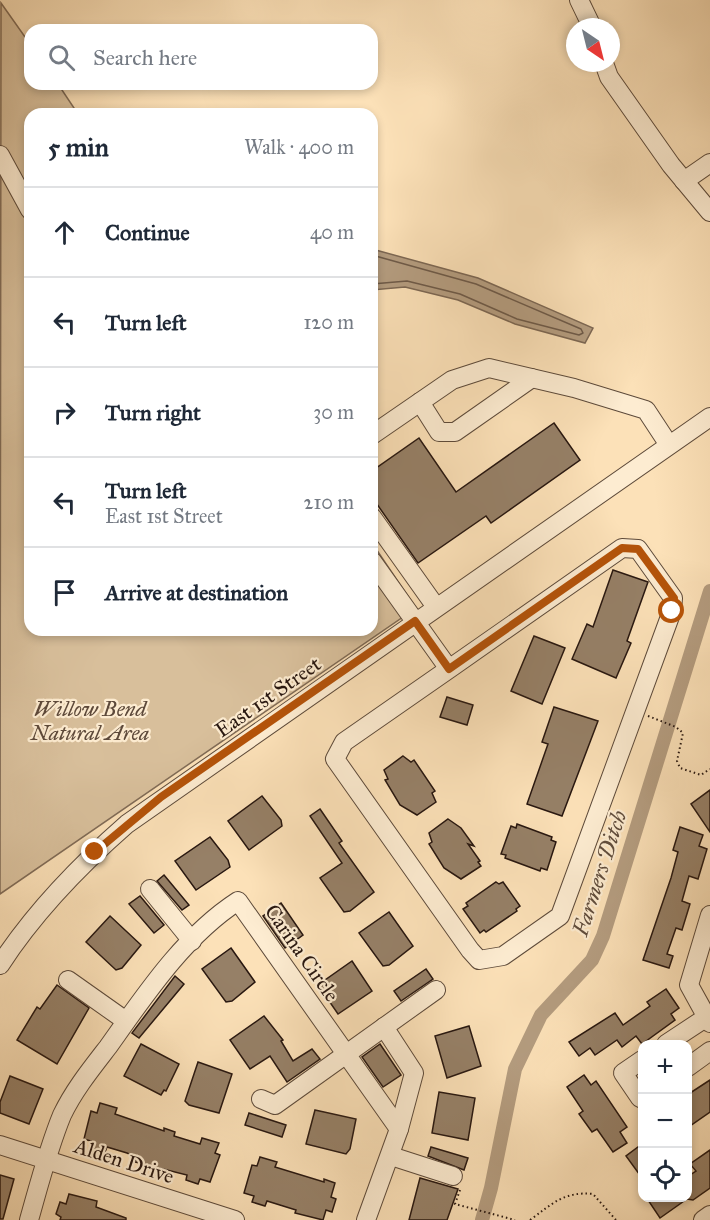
<!DOCTYPE html>
<html lang="en">
<head>
<meta charset="utf-8">
<style>
  body { margin:0; font-family:"IM FELL Great Primer",serif; background:#f2f2f3; color:#1f2937 }
  .controls { position:absolute; right:18px; bottom:18px; display:grid; overflow:hidden; border-radius:12px; box-shadow:0 3px 9px #0003 }
  .controls button { width:54px; height:54px; display:grid; place-items:center; padding:0; border:0; border-bottom:2px solid #e0e1e3; background:#fff; color:#1f2937; font:30px sans-serif }
  .compass { position:absolute; left:566px; top:18px; width:54px; height:54px; border-radius:50%; background:#fff; box-shadow:0 3px 9px #0003; rotate:145deg }
  .stop { position:absolute; width:18px; height:18px; margin:-14px; border:4px solid #b45309; border-radius:50%; background:#fff }
  .stop.end { background:#b45309; border-color:#fff; box-shadow:0 2px 6px #0008 }
  .list { margin:0; padding:0; list-style:none }
  h2 { display:flex; justify-content:space-between; align-items:center; height:78px; margin:0; padding:0 24px; font-size:26px }
  h2 small { font-size:20px; font-weight:400; color:#747a83 }
  .list li { display:grid; grid-template-columns:39px 1fr auto; gap:18px; align-items:center; box-sizing:border-box; height:90px; padding:0 24px; border-top:2px solid #e0e1e3 }
  .list b { display:block; font-size:22px; white-space:nowrap }
  .list p { margin:0; font-size:20px; white-space:nowrap; color:#747a83 }
  .list em { font-size:20px; font-style:normal; color:#747a83 }
  .icon { flex:none; width:33px; height:33px; fill:none; stroke:currentColor; stroke-width:2; stroke-linecap:round; stroke-linejoin:round }
  .map { position:relative; flex:none; width:710px; height:1220px; overflow:hidden }
  .search { position:absolute; background:#fff; box-shadow:0 3px 9px #0003; left:24px; top:24px; width:354px; height:66px; display:flex; align-items:center; gap:15px; box-sizing:border-box; padding:0 21px; border-radius:18px; color:#747a83; font-size:22px }
  .panel { position:absolute; background:#fff; box-shadow:0 3px 9px #0003; left:24px; top:108px; width:354px; height:528px; border-radius:18px }
  .map>svg:first-child { display:block }
</style>
</head>
<body>
<div class="map">
<svg width="710" height="1220" viewBox="0 0 710 1220">
  <rect width="100%" height="100%" fill="#fce1b8"/>
  <filter id="stains"><feTurbulence type="fractalNoise" baseFrequency=".00333" numOctaves="4"/><feColorMatrix values="0 0 0 0 .2 0 0 0 0 .09 0 0 0 0 .02 0 0 0 .5 -.17"/></filter>
  <radialGradient id="worn" r=".72"><stop offset=".6" stop-color="#630" stop-opacity="0"/><stop offset="1" stop-color="#630" stop-opacity=".3"/></radialGradient>
  <!-- green -->
  <polygon fill="#d8bf9b" stroke="#806b56" stroke-width="1.5" points="1,3 30,44 30,84 58,84 78,114 30,114 30,630 372,630 372,543 416,608 0,894"/>
  <!-- water -->
  <polygon fill="#b49c7f" stroke="#7c6753" stroke-width="1.5" points="372,249 478,278 593,328 585,343 515,324 458,300 405,287 372,290"/>
  <g fill="none" stroke-linecap="round" stroke-linejoin="round">
    <!-- shore -->
    <polyline stroke="#6e5a48" stroke-width="1.5" points="372,255 476,284 581,329 583,333 579,335 517,319 460,294 407,281 372,284"/>
    <!-- canal -->
    <polyline stroke="#b49c7f" stroke-width="14" points="482,1220 491,1188 515,1069 541,1015 592,960 603,936 710,591"/>
  </g>
  <!-- building -->
  <g fill="#968067" stroke="#281710" stroke-width="1.5">
    <polygon points="554,423 580,460 491,523 486,516 418,563 372,497 372,471 419,438 456,492"/>
    <polygon points="613,570 648,582 627,641 631,643 616,678 572,659 587,624 593,627"/>
    <polygon points="534,636 565,648 542,704 511,691"/>
    <polygon points="447,697 473,705 467,725 440,717"/>
    <polygon points="554,707 598,721 562,816 527,804 548,744 542,742"/>
    <polygon points="403,756 411,762 414,760 435,791 432,793 436,802 417,815 400,805 385,780 388,779 384,770"/>
    <polygon points="710,790 710,832 691,804"/>
    <polygon points="262,796 281,820 282,826 249,850 228,821"/>
    <polygon points="320,809 342,841 339,843 374,892 350,911 344,912 320,878 342,863 310,816"/>
    <polygon points="448,819 461,828 474,846 468,844 480,861 478,862 481,866 461,879 444,868 429,844 432,842 429,833"/>
    <polygon points="517,824 552,837 551,840 556,842 547,870 541,868 540,871 505,858 506,855 501,854 511,826 516,828"/>
    <polygon points="680,827 703,835 699,846 707,849 698,879 689,876 682,901 690,904 682,930 676,928 667,954 673,956 669,968 643,960 671,878 678,852 673,850"/>
    <polygon points="210,837 228,860 230,867 196,890 175,861"/>
    <polygon points="164,875 189,905 182,910 157,881"/>
    <polygon points="496,882 499,884 503,882 520,906 516,909 517,911 486,932 484,930 480,933 463,909 468,906 466,903"/>
    <polygon points="140,896 164,925 154,933 129,904"/>
    <polygon points="281,903 303,935 285,948 263,916"/>
    <polygon points="389,912 413,946 389,965 383,966 359,933"/>
    <polygon points="110,916 141,945 122,968 116,970 86,942"/>
    <polygon points="231,948 255,982 232,1001 226,1002 202,969"/>
    <polygon points="352,961 372,991 338,1014 318,985"/>
    <polygon points="426,969 433,979 401,1001 394,991"/>
    <polygon points="175,976 184,984 139,1038 132,1033"/>
    <polygon points="57,985 89,1008 57,1064 17,1040 37,1007 40,1009"/>
    <polygon points="666,989 679,1008 671,1014 675,1020 642,1044 636,1036 622,1047 617,1040 595,1055 590,1048 579,1056 569,1042 615,1013 623,1025 650,1006 647,1002"/>
    <polygon points="264,1016 283,1040 281,1041 293,1061 312,1049 320,1059 287,1082 270,1056 250,1069 230,1040"/>
    <polygon points="469,1026 481,1066 447,1078 435,1036"/>
    <polygon points="141,1044 179,1064 166,1091 164,1090 161,1095 124,1076"/>
    <polygon points="380,1044 401,1075 383,1087 362,1057"/>
    <polygon points="198,1062 232,1074 219,1113 189,1105 185,1101"/>
    <polygon points="584,1075 591,1085 596,1081 627,1127 620,1132 627,1143 613,1152 597,1129 592,1132 579,1114 583,1111 567,1087"/>
    <polygon points="10,1076 43,1089 29,1124 0,1113 0,1102"/>
    <polygon points="710,1080 710,1112 687,1128 687,1095"/>
    <polygon points="439,1092 475,1098 468,1140 432,1133"/>
    <polygon points="100,1103 117,1108 115,1114 164,1131 164,1128 175,1132 174,1136 200,1144 202,1138 219,1143 215,1153 220,1155 210,1182 200,1179 198,1184 186,1180 187,1175 135,1162 136,1157 127,1153 107,1147 105,1152 92,1148 94,1142 84,1139 91,1111 97,1113"/>
    <polygon points="315,1110 356,1119 350,1149 346,1154 306,1144"/>
    <polygon points="249,1113 286,1125 282,1137 245,1125"/>
    <polygon points="642,1144 642,1178 626,1156"/>
    <polygon points="431,1147 468,1158 464,1170 428,1156"/>
    <polygon points="710,1150 710,1188 693,1200 687,1199 660,1218 646,1197 687,1197 687,1177 696,1171 690,1164"/>
    <polygon points="260,1157 277,1162 275,1167 324,1182 324,1179 335,1183 331,1197 336,1199 332,1212 326,1210 323,1220 295,1213 296,1210 267,1201 265,1206 252,1202 254,1196 244,1193 252,1165 257,1166"/>
    <polygon points="0,1175 14,1179 3,1219 0,1219"/>
    <polygon points="420,1178 458,1189 447,1220 409,1220"/>
    <polygon points="69,1194 97,1201 96,1207 126,1218 126,1220 60,1220 61,1217 56,1214 60,1202 66,1204"/>
  </g>
  <g fill="none" stroke-linecap="round" stroke-linejoin="round">
    <!-- minor casing -->
    <g stroke="#5d4a3a" stroke-width="20">
      <g id="minor">
        <polyline points="579,0 592,27"/>
        <polyline points="604,63 609,77 671,165 710,212"/>
        <polyline points="0,155 30,210"/>
        <polyline points="684,181 710,163"/>
        <polyline points="420,402 439,432 455,432 532,378"/>
        <polyline points="372,435 452,380 489,368 574,388 646,410 669,445"/>
        <polyline points="372,517 436,607"/>
        <polyline points="372,561 449,669 344,742 335,759 470,950 479,960 503,956 560,916 672,611 673,598 638,549 622,548 449,669"/>
        <polyline points="150,889 192,941"/>
        <polyline points="710,915 689,985 710,1023"/>
        <path d="M0,965C35,911 79,866 127,824L710,417"/>
        <polyline points="68,980 126,1021"/>
        <polyline points="384,1027 414,1073 399,1129"/>
        <polyline points="666,1044 710,1015"/>
        <polyline points="642,1060 623,1073 640,1098 642,1097"/>
        <polyline points="688,1067 710,1051"/>
        <polyline points="261,1099 275,1105 436,990"/>
        <polyline points="0,1145 235,1220"/>
        <polyline points="391,1156 453,1176"/>
        <path d="M29,1220C39,1185 48,1149 62,1115C74,1090 91,1069 108,1047C145,995 184,936 238,901L399,1129L366,1220"/>
        <polyline points="703,1220 710,1215"/>
      </g>
    </g>
    <!-- path -->
    <g stroke="#281710" stroke-width="2" stroke-dasharray="1.5 3" stroke-linecap="butt">
      <polyline points="648,716 676,727 683,733 677,761 680,768 701,775 710,769"/>
      <polyline points="460,1190 455,1204 515,1220"/>
      <path d="M530,1220C552,1204 564,1191 593,1194L616,1220"/>
    </g>
    <!-- minor -->
    <use href="#minor" stroke="#fdecd1" stroke-width="18"/>
  </g>
  <g fill="none" stroke-linecap="round" stroke-linejoin="round">
    <!-- route -->
    <polyline stroke="#b45309" stroke-width="8" points="95,852 161,797 415,621 449,669 622,548 638,549 674,598 672,611"/>
  </g>
  <g text-anchor="middle" stroke-width="4.5" stroke-linejoin="round" paint-order="stroke">
    <!-- street labels -->
    <g font-size="21" fill="#281710" stroke="#fdecd1">
      <text transform="translate(268 697) rotate(-35)" y="7">East 1st Street</text>
      <text transform="translate(302 953) rotate(55)" y="7">Carina Circle</text>
      <text transform="translate(124 1161) rotate(18)" y="7">Alden Drive</text>
    </g>
    <!-- park labels -->
    <g font-size="21" font-style="italic" fill="#5d493a" stroke="#fdecd1">
      <text x="90" y="716">Willow Bend<tspan x="90" dy="24">Natural Area</tspan></text>
    </g>
    <!-- water labels -->
    <g font-size="22" font-style="italic" fill="#604c3c" stroke="#fdecd1">
      <text transform="translate(599 873) rotate(-72)" y="8">Farmers Ditch</text>
    </g>
  </g>
  <rect width="100%" height="100%" filter="url(#stains)"/>
  <rect width="100%" height="100%" fill="url(#worn)"/>
</svg>
<div class="controls">
<button>+</button>
<button>−</button>
<button><svg class="icon" aria-label="locate" viewBox="0 0 24 24"><circle cx="12" cy="12" r="6"/><path d="M12 2v4M12 18v4M2 12h4M18 12h4"/></svg></button>
</div>
<svg class="compass" viewBox="-18 -18 36 36"><path d="M0-13l5 13h-10z" fill="#e53935"/><path d="M0 13l5-13h-10z" fill="#747a83"/></svg>
<div class="stop" style="left:672px;top:611px"></div>
<div class="stop end" style="left:95px;top:852px"></div>
<div class="search"><svg class="icon" aria-label="search" viewBox="0 0 24 24"><circle cx="10" cy="10" r="6"/><path d="M15 15l6 6"/></svg>Search here</div>
<section class="panel">
<h2>5 min<small>Walk · 400 m</small></h2>
<ul class="list">
<li><svg class="icon" aria-label="ahead" viewBox="0 0 24 24"><path d="M12 20V5M6 11l6-6 6 6"/></svg><div><b>Continue</b></div><em>40 m</em></li>
<li><svg class="icon" aria-label="left" viewBox="0 0 24 24"><path d="M17 20v-9H6M10 6l-5 5 5 5"/></svg><div><b>Turn left</b></div><em>120 m</em></li>
<li><svg class="icon" aria-label="right" viewBox="0 0 24 24"><path d="M7 20v-9h11M14 6l5 5-5 5"/></svg><div><b>Turn right</b></div><em>30 m</em></li>
<li><svg class="icon" aria-label="left" viewBox="0 0 24 24"><path d="M17 20v-9H6M10 6l-5 5 5 5"/></svg><div><b>Turn left</b><p>East 1st Street</p></div><em>210 m</em></li>
<li><svg class="icon" aria-label="arrive" viewBox="0 0 24 24"><path d="M6 21V4h12l-3 4 3 4H6"/></svg><div><b>Arrive at destination</b></div></li>
</ul>
</section>
</div>
</body>
</html>
